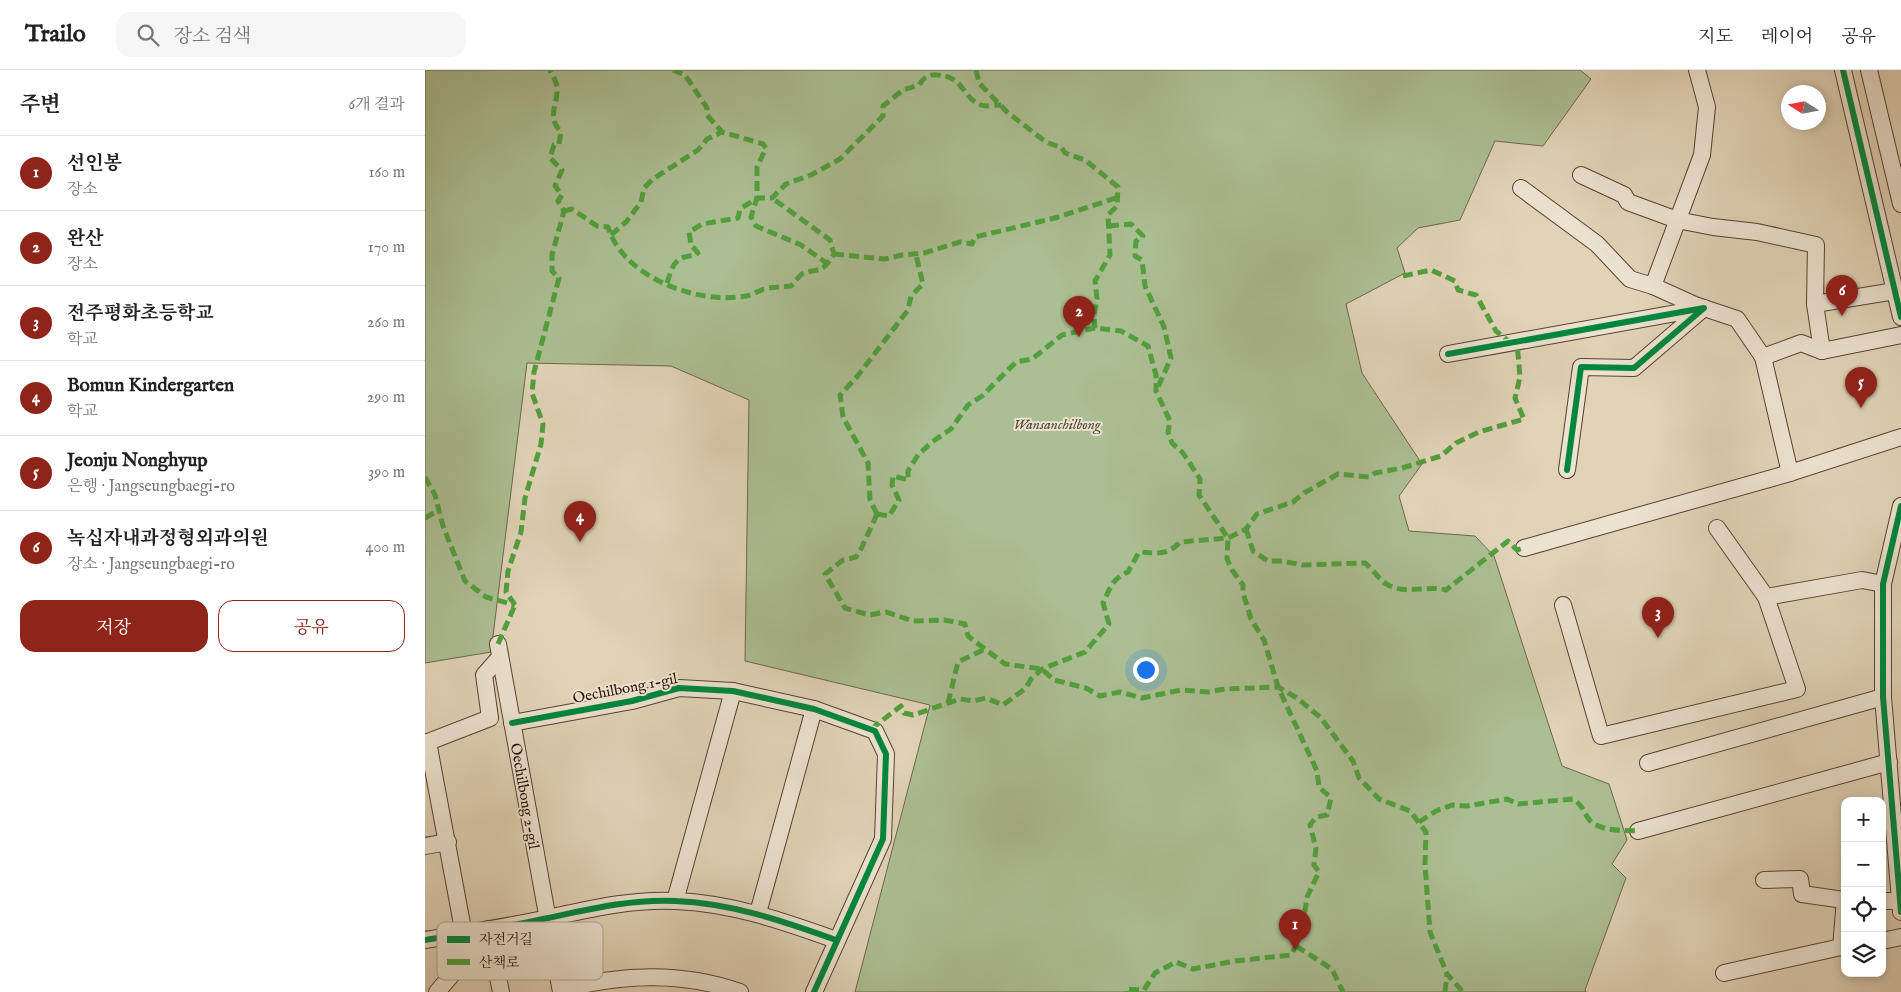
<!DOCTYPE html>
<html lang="ko">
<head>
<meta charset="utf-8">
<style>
  body { margin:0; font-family:"IM FELL English","Noto Serif KR",serif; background:#f6f6f6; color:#222 }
  .controls { position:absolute; right:15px; bottom:15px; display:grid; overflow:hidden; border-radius:10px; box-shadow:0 2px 8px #0003 }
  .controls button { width:45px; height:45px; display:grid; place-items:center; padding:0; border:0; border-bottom:1px solid #e0e0e0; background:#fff; color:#222; font:25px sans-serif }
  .compass { position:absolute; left:1356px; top:15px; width:45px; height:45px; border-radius:50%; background:#fff; box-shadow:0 2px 8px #0003; rotate:281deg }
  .you { position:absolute; left:720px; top:599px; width:18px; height:18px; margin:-12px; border:4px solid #fff; border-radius:50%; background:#1a73e8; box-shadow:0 0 0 8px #1a73e833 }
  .badge { display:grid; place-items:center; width:32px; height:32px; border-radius:50%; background:#8f2418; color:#fff; font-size:16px; font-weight:700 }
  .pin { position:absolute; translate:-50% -41px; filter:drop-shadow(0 1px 2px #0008) }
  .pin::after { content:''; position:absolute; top:26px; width:18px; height:15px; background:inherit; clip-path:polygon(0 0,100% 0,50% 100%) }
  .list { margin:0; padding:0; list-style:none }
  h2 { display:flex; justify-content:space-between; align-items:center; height:65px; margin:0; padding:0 20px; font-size:21px }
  h2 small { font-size:16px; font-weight:400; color:#767676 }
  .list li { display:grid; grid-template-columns:32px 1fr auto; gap:15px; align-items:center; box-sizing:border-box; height:75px; padding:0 20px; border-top:1px solid #e0e0e0 }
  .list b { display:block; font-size:19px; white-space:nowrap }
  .list p { margin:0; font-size:16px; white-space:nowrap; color:#767676 }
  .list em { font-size:16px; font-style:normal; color:#767676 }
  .actions { display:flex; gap:10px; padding:15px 20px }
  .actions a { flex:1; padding:11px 0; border:1px solid #8f2418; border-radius:15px; text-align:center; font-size:18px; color:#8f2418 }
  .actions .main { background:#8f2418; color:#fff }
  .icon { flex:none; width:28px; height:28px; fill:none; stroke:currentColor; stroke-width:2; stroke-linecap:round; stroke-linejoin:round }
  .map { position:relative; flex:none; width:1476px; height:922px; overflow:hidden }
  header { display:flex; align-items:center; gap:30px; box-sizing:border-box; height:70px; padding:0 25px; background:#fff; border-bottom:1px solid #e0e0e0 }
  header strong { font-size:24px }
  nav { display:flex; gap:28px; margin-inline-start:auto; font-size:18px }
  .search { width:350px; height:45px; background:#f6f6f6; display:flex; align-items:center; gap:12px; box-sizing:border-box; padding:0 18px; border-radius:15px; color:#767676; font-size:19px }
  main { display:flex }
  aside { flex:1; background:#fff }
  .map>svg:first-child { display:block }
</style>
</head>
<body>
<header>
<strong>Trailo</strong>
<div class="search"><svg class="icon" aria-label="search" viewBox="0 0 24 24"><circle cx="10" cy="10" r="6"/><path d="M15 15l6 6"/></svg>장소 검색</div>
<nav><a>지도</a><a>레이어</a><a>공유</a></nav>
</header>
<main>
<aside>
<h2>주변<small>6개 결과</small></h2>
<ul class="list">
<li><span class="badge">1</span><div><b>선인봉</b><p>장소</p></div><em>160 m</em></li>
<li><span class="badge">2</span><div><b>완산</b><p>장소</p></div><em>170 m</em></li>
<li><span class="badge">3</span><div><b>전주평화초등학교</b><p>학교</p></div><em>260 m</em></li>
<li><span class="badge">4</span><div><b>Bomun Kindergarten</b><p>학교</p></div><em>290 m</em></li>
<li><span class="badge">5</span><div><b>Jeonju Nonghyup</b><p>은행 · Jangseungbaegi-ro</p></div><em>390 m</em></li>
<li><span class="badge">6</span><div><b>녹십자내과정형외과의원</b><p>장소 · Jangseungbaegi-ro</p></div><em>400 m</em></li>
</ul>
<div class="actions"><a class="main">저장</a><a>공유</a></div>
</aside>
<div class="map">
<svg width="1476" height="922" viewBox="0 0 1476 922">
  <rect width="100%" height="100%" fill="#e1d3b7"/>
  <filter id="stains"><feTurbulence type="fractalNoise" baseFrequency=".004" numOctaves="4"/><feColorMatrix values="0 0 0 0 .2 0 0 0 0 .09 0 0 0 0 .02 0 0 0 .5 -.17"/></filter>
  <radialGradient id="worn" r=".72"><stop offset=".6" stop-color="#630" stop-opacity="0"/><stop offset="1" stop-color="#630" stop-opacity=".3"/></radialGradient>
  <!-- green -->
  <polygon fill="#acbe93" stroke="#6c684c" points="0,0 1155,0 1166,9 1118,76 1070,71 1035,150 993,158 972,178 980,203 921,234 937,303 997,394 974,426 984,461 1050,466 1069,486 1137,696 1184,714 1202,770 1187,794 1201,808 1160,920 1161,922 430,922 505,635 320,591 324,330 246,296 102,293 66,582 0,593"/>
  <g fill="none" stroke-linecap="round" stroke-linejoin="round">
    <!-- minor casing -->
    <g stroke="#584232" stroke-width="18">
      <g id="minor">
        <polyline points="1418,0 1476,247"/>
        <polyline points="1444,0 1476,134"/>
        <polyline points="1156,105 1199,125 1203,132 1252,150 1288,157 1332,162 1391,175 1390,234 1470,221"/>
        <polyline points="1096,118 1172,174 1205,209 1228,216 1270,235 1312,249 1338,287 1376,273 1397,281 1476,265"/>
        <polyline points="1228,216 1277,85 1282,37 1272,0"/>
        <polyline points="1390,234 1397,281"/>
        <polyline points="1023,284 1279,238 1209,298 1156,297 1142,400"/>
        <polyline points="1338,287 1365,403"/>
        <polyline points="1476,436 1458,514 1458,627 1476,842"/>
        <polyline points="1292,458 1341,527"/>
        <polyline points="1099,478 1365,403 1476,367"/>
        <polyline points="1138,535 1176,666 1372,619 1341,527 1437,510 1458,514"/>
        <polyline points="73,574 136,922"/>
        <polyline points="87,653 207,631 254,618 308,621 389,639 450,661 461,684 458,769 389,922"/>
        <polyline points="0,672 3,672 43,886 12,922"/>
        <polyline points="3,672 65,648 59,605 75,587"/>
        <polyline points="1223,693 1458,627"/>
        <polyline points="1213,761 1464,692"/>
        <polyline points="0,776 23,772"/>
        <polyline points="1339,810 1375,809 1377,824 1419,830"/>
        <polyline points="250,831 308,621"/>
        <polyline points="1457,831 1475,831"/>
        <polyline points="333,843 389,639"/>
        <polyline points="63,859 76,922"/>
        <path d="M0,870C41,863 82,857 123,848C165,839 206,829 250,831C306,833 358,851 411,870"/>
        <polyline points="1457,871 1476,867"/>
        <polyline points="1299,903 1416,877 1420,830"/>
        <path d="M136,920C195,904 256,901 315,922"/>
      </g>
    </g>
    <!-- minor -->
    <use href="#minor" stroke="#ece2d0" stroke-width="16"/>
    <!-- quiet -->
    <g stroke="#51a03d" stroke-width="5" stroke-dasharray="10 5" stroke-linecap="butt">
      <polyline points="248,0 260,5 282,38 282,45 297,62 338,74 341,78 332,97 332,128 326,147 331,156 376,175 403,194"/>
      <polyline points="551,0 554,13 582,42 621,72 637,78 640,83 660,90 693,117 692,136 683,145 685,185 670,211 672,229 669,244 670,258"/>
      <path d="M139,141L147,139L172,156L183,157C198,207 272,235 321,226C327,225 333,221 339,219C348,217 357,217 366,216C369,213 374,206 377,204C395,197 396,205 409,184L405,170L347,128"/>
      <polyline points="684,156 706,154 718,166 711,171 710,186 717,190 720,216 739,257 746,288 733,317"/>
      <polyline points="186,165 201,152 216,132 219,118 228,109 273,80 282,69 297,62"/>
      <polyline points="409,184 460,189 477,185 499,183 535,172 547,174 550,167 630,148 694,127"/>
      <polyline points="978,206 1006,200 1030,211 1033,220 1051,225 1071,261 1086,273"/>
      <path d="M242,213C245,205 247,192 257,188C262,185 267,187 273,183L266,175L264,162L277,154L313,148L315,139L332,128H347L361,114L386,105L415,89L458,46V36L478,20L494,15C499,7 504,4 513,5C540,7 536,27 556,35C561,37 570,35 576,35"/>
      <polyline points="0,407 10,425 18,456 40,511 61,527 90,535"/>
      <polyline points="452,444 464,446 474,430 467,415 468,406 483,410 483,401 493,385 507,372 526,359 543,335 557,326 591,292 607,289 637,265 670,258 696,261 723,276 731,305 731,321 745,351 743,362 747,373 758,383 775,409 774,425 803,468 802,489 807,500 818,515 818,523 826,549 839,570 853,617 892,701 894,717 906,728 902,745 891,747 885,755 891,778 889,795 894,802 882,827 880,841 870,850 868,863 871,876 866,885 810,891 768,899 751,892 730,903 719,920 701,919 701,922"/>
      <polyline points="452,444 437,477 431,487 418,490 400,504 420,538 444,545 461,542 488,551 519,550 540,554 543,566 580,594 617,599 629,610 661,618 675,626 695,622 717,628 756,620 783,622 800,619 853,617 872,628 896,648 928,691 934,708 954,729 985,741 1001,762 1000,795 1005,862 1022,904 1038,922"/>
      <polyline points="452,444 445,430 443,393 418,347 415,325 431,308 483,240 486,226 498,214 491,185"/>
      <polyline points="0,448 14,440"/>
      <path d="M821,459L828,481L843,491H857L877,495L940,493C948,499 955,511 963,515C981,525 1002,515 1021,520L1083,471L1092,480L1099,478"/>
      <path d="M90,535L81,522L83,501L96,462L100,428L116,374L118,354L107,323L109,302L134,208L127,201V185L139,141L133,131L137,125L130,116L137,100L125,88L129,75L134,74L136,62C121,46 133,36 132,18C132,11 127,6 125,0"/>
      <polyline points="73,574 90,535"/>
      <polyline points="523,633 533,592 562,578"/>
      <path d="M446,659L476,636L479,643L488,645L535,629L549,631L561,628L578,635L601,618L606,609L617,599L660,582L684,554L678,533C685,519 687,508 703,502L714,482C732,483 742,486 755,472L803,468L821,459L832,444L868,432L879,423L913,404L944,407L950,403L977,398L1016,386L1031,373L1054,362L1099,349L1090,328L1095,307L1092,272"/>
      <path d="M994,752L1011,741L1027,735L1042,736L1082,729L1093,734L1148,729C1158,736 1157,739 1163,748C1172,762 1199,760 1213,761"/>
      <polyline points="871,876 907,899 918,922"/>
      <polyline points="1020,922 1022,904"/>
    </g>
    <!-- cycleway casing -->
    <g stroke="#ece2d0" stroke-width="9">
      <g id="cycleway">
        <polyline points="1418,0 1476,247"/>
        <polyline points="1023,284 1279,238 1209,298 1156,297 1142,400"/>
        <polyline points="1476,436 1458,514 1458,627 1476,842"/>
        <polyline points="87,653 207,631 254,618 308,621 389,639 450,661 461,684 458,769 389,922"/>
        <path d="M0,870C41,863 82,857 123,848C165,839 206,829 250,831C306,833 358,851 411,870"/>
      </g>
    </g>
    <!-- cycleway -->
    <use href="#cycleway" stroke="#00873e" stroke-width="6"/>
  </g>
  <g text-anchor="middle" stroke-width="4" stroke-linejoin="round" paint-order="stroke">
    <!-- park labels -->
    <g font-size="15" font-style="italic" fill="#524630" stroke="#ece2d0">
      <text x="632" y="359">Wansanchilbong</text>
    </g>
    <!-- street labels -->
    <g font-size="15" fill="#2b1205" stroke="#ece2d0">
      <text transform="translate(200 618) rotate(-11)" y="5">Oechilbong 1-gil</text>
      <text transform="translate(100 726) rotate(80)" y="5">Oechilbong 2-gil</text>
    </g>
  </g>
  <!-- legend -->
  <rect x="12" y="852" width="166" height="58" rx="8" fill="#ece2d0" stroke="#b2a493" stroke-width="1"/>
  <rect x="22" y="866" width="23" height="7" fill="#00873e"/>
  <rect x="22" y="889" width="23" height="6" fill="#51a03d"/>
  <g font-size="14" fill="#2b1205">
    <text x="54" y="874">자전거길</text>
    <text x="54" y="897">산책로</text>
  </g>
  <rect width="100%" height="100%" filter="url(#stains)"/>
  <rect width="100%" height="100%" fill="url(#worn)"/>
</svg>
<div class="controls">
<button>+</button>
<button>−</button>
<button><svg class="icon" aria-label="locate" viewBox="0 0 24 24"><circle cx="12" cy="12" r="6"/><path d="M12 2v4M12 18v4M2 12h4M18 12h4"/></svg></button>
<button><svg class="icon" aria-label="layers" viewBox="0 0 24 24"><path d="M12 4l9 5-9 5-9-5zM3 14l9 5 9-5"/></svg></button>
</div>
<svg class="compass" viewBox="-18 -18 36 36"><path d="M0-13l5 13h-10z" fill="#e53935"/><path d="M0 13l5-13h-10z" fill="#767676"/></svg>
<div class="you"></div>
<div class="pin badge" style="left:870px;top:880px">1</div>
<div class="pin badge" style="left:654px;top:267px">2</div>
<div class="pin badge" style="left:1233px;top:568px">3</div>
<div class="pin badge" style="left:155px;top:472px">4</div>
<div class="pin badge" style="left:1436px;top:338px">5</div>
<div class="pin badge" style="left:1417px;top:246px">6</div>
</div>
</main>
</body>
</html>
